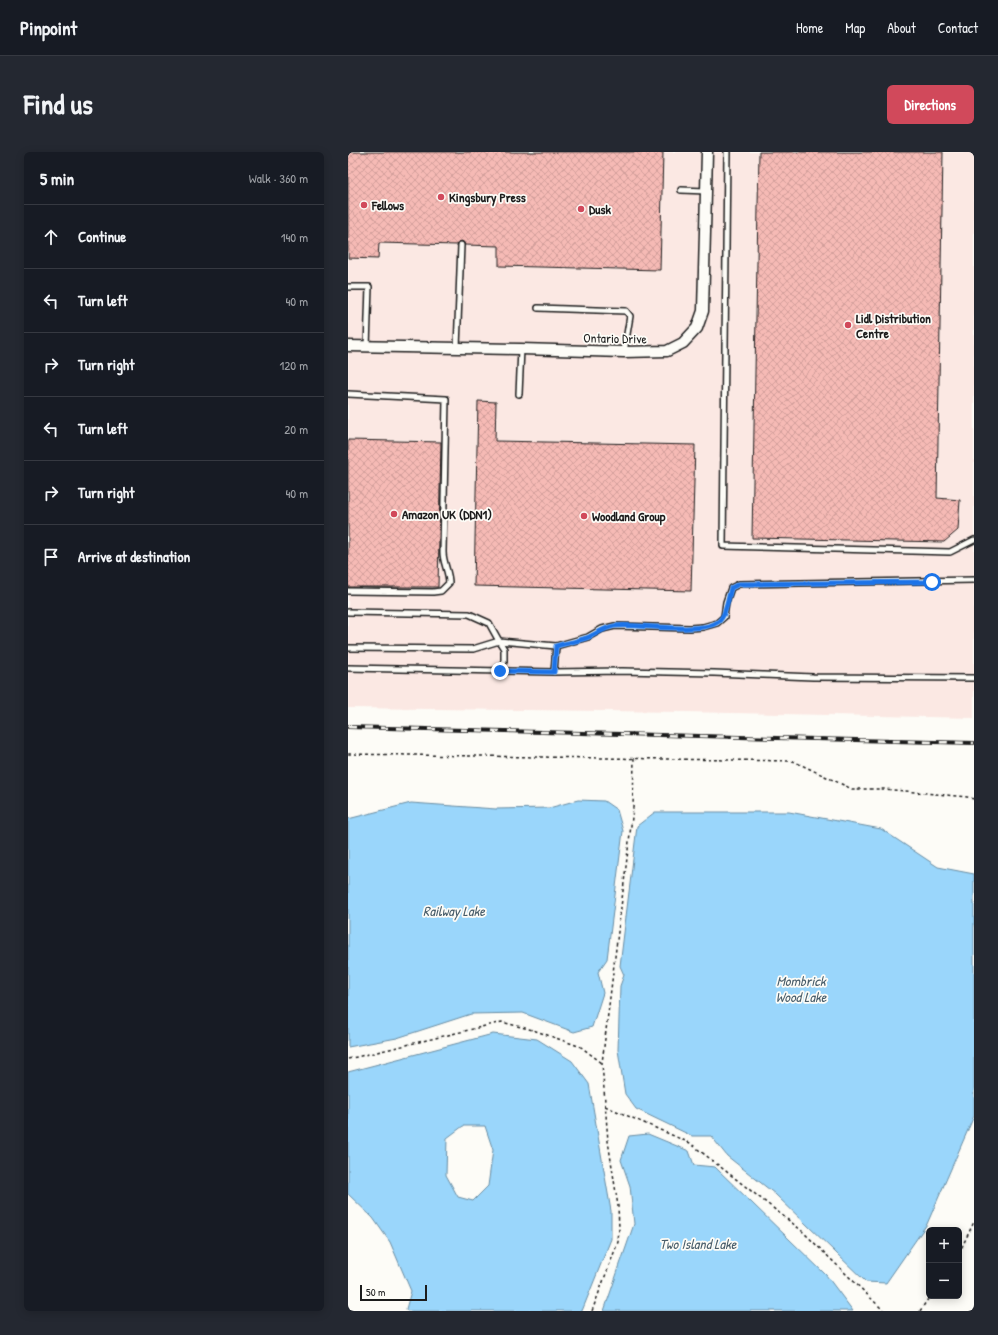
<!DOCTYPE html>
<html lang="en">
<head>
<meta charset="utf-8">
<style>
  body { margin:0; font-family:"Patrick Hand",sans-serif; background:#242831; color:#f1f3f6 }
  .controls { position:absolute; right:12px; bottom:12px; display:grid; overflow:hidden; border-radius:6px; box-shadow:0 2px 10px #0003 }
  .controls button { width:36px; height:36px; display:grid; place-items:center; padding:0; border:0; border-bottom:1px solid #363941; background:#171b24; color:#f1f3f6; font:20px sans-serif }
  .scale { position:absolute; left:12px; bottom:10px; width:67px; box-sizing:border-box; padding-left:4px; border:2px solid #1c1c1c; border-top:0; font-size:11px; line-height:14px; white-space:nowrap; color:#1c1c1c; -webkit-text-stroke:3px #fdfcf7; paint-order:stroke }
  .stop { position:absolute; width:12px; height:12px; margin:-9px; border:3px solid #1a73e8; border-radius:50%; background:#fff }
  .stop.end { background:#1a73e8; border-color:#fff; box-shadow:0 1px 4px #0008 }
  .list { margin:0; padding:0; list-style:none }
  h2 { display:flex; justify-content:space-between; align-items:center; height:52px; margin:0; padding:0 16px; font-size:17px }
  h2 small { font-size:13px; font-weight:400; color:#9ea1a6 }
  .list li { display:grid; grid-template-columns:26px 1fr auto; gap:12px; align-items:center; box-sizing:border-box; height:64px; padding:0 16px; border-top:1px solid #363941 }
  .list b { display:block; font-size:15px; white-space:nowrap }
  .list em { font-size:13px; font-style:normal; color:#9ea1a6 }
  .icon { flex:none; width:22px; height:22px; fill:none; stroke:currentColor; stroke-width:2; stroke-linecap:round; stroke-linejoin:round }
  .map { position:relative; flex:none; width:626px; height:1159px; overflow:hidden; border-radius:6px }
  header { display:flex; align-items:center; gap:24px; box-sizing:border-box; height:56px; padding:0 20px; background:#171b24; border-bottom:1px solid #363941 }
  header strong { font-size:19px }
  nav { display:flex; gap:22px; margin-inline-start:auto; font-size:14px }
  .intro { display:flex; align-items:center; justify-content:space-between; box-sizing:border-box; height:96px; padding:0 24px }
  h1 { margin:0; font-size:28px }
  .button { padding:10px 18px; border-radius:6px; background:#d1495b; color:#fff; font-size:14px; font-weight:700 }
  main { display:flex; gap:24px; padding:0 24px }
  aside { flex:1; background:#171b24; border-radius:6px; box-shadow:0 2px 10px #0003 }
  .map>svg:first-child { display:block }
</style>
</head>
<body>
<header>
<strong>Pinpoint</strong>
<nav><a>Home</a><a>Map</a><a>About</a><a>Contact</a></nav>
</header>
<div class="intro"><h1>Find us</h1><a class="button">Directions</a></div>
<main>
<aside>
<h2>5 min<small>Walk · 360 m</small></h2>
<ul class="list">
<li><svg class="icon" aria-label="ahead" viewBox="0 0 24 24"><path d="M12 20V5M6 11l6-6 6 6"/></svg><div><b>Continue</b></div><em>140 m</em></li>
<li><svg class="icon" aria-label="left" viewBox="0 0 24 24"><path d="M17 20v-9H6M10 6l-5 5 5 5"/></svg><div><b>Turn left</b></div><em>40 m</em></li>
<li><svg class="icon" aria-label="right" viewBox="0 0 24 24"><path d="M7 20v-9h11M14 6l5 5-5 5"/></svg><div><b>Turn right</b></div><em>120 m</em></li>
<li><svg class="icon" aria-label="left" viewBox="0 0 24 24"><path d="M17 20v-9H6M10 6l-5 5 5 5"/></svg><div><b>Turn left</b></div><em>20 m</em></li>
<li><svg class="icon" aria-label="right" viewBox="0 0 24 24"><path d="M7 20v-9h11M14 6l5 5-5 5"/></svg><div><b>Turn right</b></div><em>40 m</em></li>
<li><svg class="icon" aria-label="arrive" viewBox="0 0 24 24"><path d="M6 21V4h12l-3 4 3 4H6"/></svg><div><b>Arrive at destination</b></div></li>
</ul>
</aside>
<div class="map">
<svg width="626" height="1159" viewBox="0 0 626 1159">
  <defs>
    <pattern id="building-cross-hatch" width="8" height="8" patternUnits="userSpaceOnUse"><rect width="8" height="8" fill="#f6bab5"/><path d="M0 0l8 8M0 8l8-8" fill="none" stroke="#d29f9b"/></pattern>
  </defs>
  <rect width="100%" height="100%" fill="#fdfcf7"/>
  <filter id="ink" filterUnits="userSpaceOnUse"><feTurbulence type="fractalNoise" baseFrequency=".025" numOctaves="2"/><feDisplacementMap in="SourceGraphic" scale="8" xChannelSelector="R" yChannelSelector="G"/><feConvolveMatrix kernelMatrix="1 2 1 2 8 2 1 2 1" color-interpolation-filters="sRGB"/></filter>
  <g filter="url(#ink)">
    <!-- built -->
    <polygon fill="#fbe8e3" points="0,0 626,0 626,566 335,560 0,556"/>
    <!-- water -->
    <g fill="#9ad6fb" stroke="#688ca2" fill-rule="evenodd">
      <polygon points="230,648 256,649 269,658 275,679 259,807 250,820 255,841 244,875 226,880 175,861 123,862 49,886 0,895 0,667 63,651 148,657 201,656"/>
      <polygon points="307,660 441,660 533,677 590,715 626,722 626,964 579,1072 538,1131 518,1130 427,1042 379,1004 363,984 344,984 288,957 277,942 270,898 272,834 276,823 272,814 289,674"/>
      <path d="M145,882L189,887L224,909L241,932L263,1059V1087L234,1159H59L58,1157L63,1139L42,1090L25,1066L0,1042V920ZM115,974H137L145,998L140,1034L125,1049L110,1045L98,1023L99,986Z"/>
      <polygon points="300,982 341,999 346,1013 367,1015 478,1123 505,1159 256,1159 286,1072 282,1034 273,1008 281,984"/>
    </g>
    <!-- building -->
    <g fill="url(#building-cross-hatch)" stroke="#1c1c1c">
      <polygon points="0,0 315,0 312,118 151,114 151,94 117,93 114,89 111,90 109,93 31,91 30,107 0,106"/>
      <polygon points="411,0 595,0 589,346 612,348 610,378 596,390 404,386"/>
      <polygon points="130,249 148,250 147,289 347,293 343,439 126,434"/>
      <polygon points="0,288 93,290 90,435 0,435"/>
    </g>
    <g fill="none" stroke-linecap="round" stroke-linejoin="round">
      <!-- service casing -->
      <g stroke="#1c1c1c" stroke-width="8">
        <g id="service">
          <polyline points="379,0 375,394 602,400 626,388"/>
          <polyline points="333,38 358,39"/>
          <polyline points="0,135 21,135 19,195"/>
          <polyline points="190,156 278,159 282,164 276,200"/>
          <polyline points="109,196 113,93"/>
          <path d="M0,242L98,247L95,400C95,411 101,420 101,431L93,439L85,440L0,439"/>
          <polyline points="171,242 173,197"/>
          <polyline points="0,460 121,462 141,471 151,489 156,497 156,510 152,519"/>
          <polyline points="0,496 125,497 151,489 208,494 240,485 254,477 267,474 342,476 355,475 369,471 376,465 378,450 383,436 391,432 626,428"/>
          <polyline points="0,516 206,520 274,519 366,521 465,525 626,526"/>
          <polyline points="206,520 208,494"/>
        </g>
      </g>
      <!-- minor casing -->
      <g stroke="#1c1c1c" stroke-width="13">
        <polyline id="minor" points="0,194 173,197 276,200 319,199 335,191 349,176 355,159 359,0"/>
      </g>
      <!-- path -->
      <g stroke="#1c1c1c" stroke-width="1.5" stroke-dasharray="3 3" stroke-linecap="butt">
        <polyline points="0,602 445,609 504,637 536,637 619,645 626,647"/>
        <polyline points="0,907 154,870 185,878 233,895 254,911"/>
        <polyline points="257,954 342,991 453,1078 536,1159"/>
        <polyline points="611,1101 626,1070"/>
        <polyline points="244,1159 270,1090 271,1076 270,1054 260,989 254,911 285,657 286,606"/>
        <polyline points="572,1159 582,1144"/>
      </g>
      <!-- service -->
      <use href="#service" stroke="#fdfcf7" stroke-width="5"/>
      <!-- minor -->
      <use href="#minor" stroke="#fdfcf7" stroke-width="10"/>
      <!-- rail casing -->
      <g stroke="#1c1c1c" stroke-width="4">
        <polyline id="rail" points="0,575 626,591"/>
      </g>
      <!-- rail -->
      <use href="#rail" stroke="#fdfcf7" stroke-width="2.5" stroke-dasharray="8" stroke-linecap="butt"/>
    </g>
  </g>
  <g fill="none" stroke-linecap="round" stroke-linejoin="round" filter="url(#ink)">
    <!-- route -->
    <path stroke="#1a73e8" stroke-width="5" d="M152,519L206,520L208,494C219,491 231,489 241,485C250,481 256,476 266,474C290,471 352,483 370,470C378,464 380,447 383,436L391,432L584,430"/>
  </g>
  <!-- markers -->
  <g fill="#d1495b" stroke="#fdfcf7" stroke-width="1.5">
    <circle cx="93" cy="45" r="4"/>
    <circle cx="16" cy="53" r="4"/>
    <circle cx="233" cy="57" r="4"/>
    <circle cx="500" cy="173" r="4"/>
    <circle cx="46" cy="362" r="4"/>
    <circle cx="236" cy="364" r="4"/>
  </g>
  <g text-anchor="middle" stroke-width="3.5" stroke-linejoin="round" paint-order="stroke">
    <!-- poi labels -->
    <g font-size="13" font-weight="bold" fill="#1c1c1c" stroke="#fdfcf7" text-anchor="start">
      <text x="101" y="50">Kingsbury Press</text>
      <text x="24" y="58">Fellows</text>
      <text x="241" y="62">Dusk</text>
      <text x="508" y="171">Lidl Distribution<tspan x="508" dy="15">Centre</tspan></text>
      <text x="54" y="367">Amazon UK (DDN1)</text>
      <text x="244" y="369">Woodland Group</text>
    </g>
    <!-- street labels -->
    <g font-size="13" fill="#1c1c1c" stroke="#fdfcf7">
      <text transform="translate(267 186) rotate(1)" y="5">Ontario Drive</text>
    </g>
    <!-- water labels -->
    <g font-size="14" font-style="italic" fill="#485d6a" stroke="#fdfcf7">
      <text x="106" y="764">Railway Lake</text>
      <text x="453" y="834">Mombrick<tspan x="453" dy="16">Wood Lake</tspan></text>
      <text x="350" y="1097">Two Island Lake</text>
    </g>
  </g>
</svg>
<div class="controls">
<button>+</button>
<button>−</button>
</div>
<div class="scale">50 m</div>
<div class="stop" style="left:584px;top:430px"></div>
<div class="stop end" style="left:152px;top:519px"></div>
</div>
</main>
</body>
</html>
